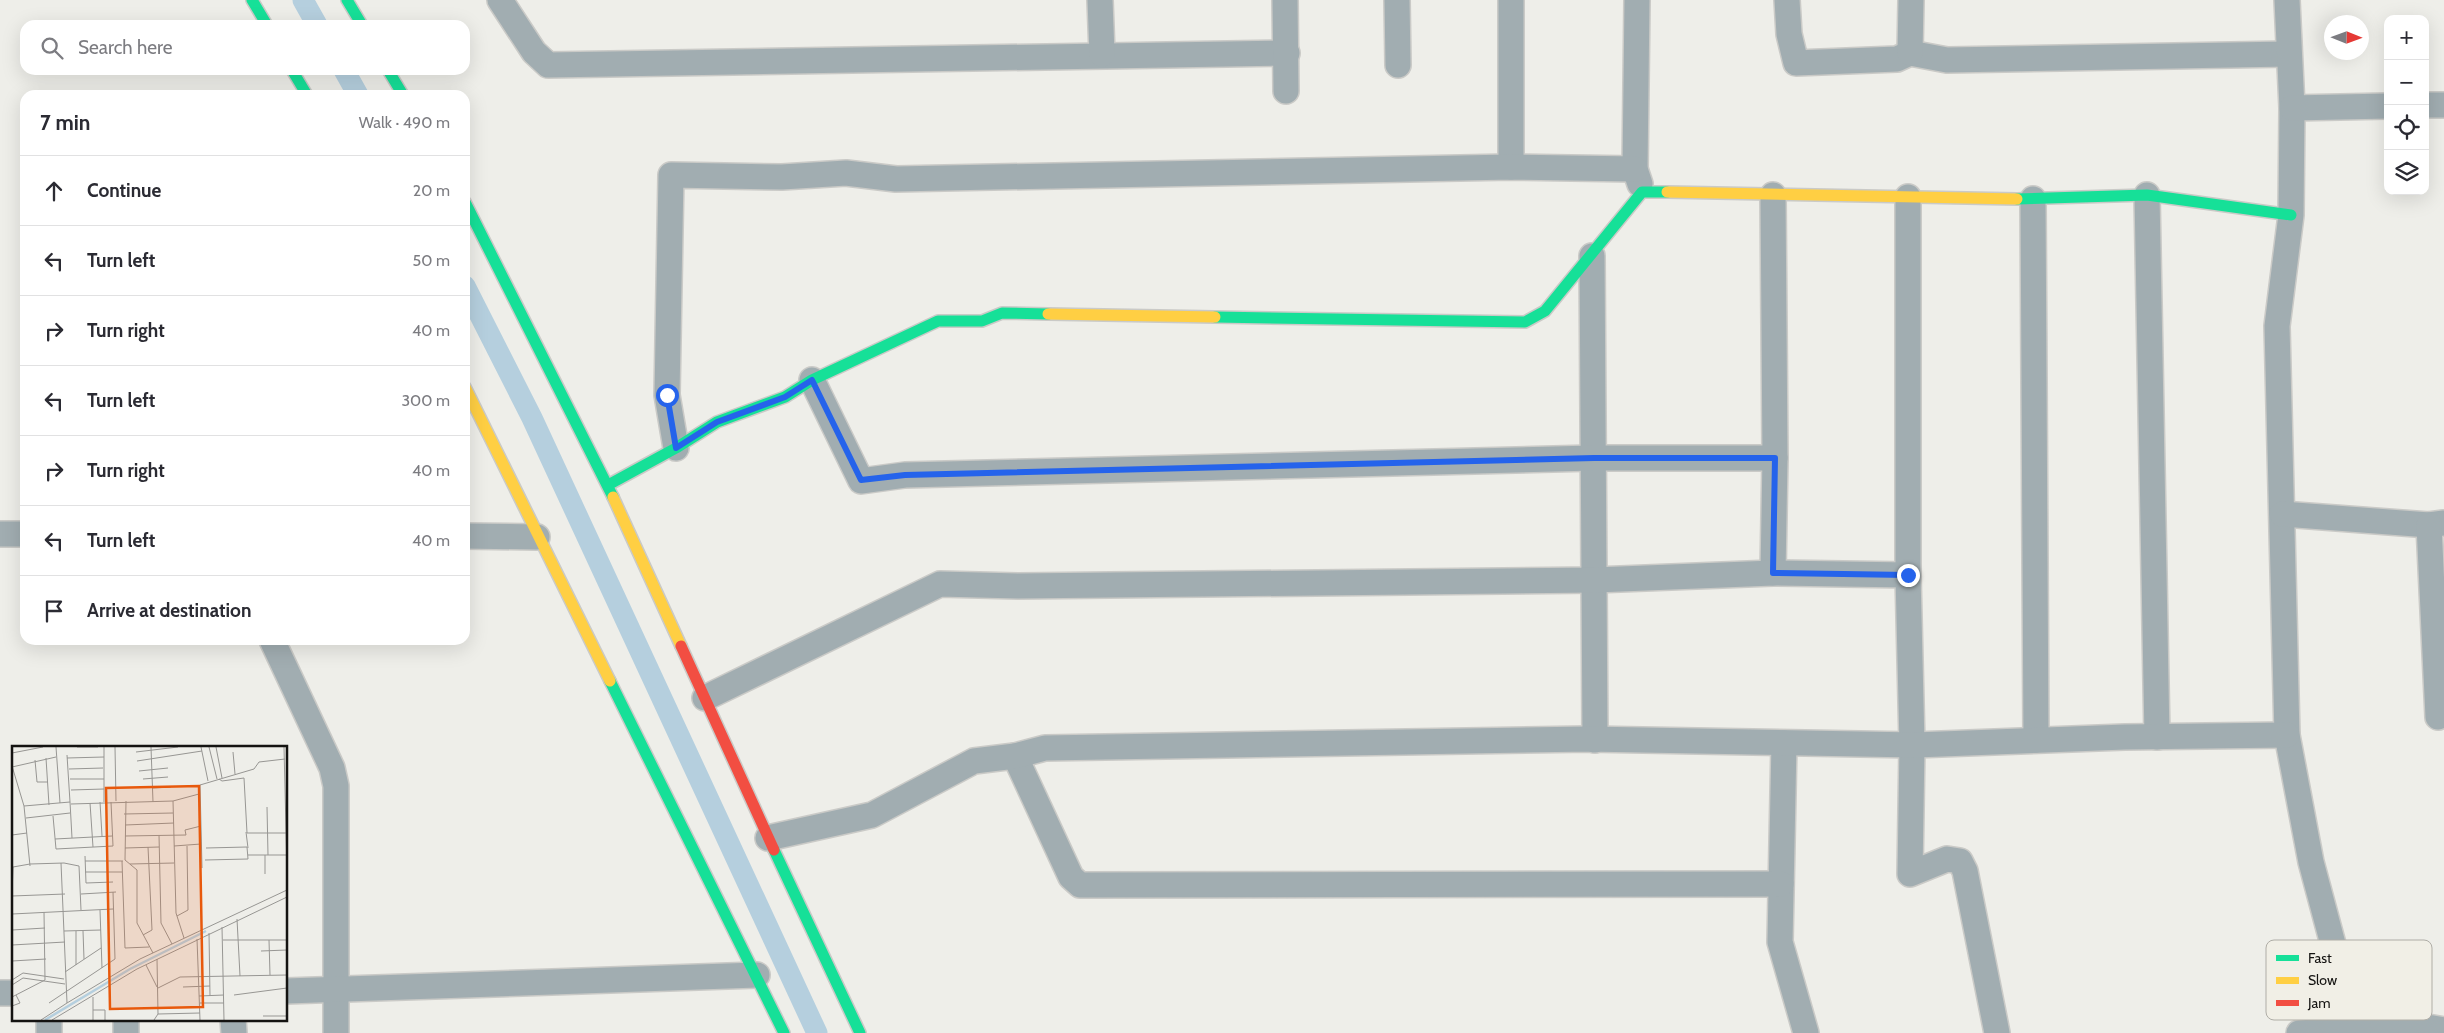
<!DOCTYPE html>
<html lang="en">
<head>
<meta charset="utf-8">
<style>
  body { margin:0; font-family:Cabin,sans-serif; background:#f2f2f3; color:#2b2b33 }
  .controls { position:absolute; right:15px; top:15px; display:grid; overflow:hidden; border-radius:10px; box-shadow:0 5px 20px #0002 }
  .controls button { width:45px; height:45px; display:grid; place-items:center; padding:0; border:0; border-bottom:1px solid #e1e1e2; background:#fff; color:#2b2b33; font:25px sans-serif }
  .compass { position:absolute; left:2324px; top:15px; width:45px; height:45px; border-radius:50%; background:#fff; box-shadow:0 5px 20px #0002; rotate:91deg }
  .stop { position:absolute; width:15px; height:15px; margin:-11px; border:4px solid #2563eb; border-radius:50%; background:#fff }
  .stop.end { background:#2563eb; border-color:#fff; box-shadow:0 1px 5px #0008 }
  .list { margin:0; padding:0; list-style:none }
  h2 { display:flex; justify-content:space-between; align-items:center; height:65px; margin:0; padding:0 20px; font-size:21px }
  h2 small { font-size:16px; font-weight:400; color:#7c7c81 }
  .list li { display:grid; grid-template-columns:32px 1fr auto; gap:15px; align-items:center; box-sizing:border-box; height:70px; padding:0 20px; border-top:1px solid #e1e1e2 }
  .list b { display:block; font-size:19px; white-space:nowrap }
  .list em { font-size:16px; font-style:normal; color:#7c7c81 }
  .icon { flex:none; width:28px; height:28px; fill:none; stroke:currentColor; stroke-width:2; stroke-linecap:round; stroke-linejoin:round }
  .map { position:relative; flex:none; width:2444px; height:1033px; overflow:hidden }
  .search { position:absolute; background:#fff; box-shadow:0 5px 20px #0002; left:20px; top:20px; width:450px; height:55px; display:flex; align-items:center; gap:12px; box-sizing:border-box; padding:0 18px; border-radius:15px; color:#7c7c81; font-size:19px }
  .panel { position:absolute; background:#fff; box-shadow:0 5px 20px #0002; left:20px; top:90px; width:450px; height:555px; border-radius:15px }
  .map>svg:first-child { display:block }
</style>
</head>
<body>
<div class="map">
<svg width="2444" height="1033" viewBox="0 0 2444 1033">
  <rect width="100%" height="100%" fill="#eeeee9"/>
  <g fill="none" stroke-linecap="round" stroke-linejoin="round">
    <!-- canal -->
    <g stroke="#b5cfde" stroke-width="21">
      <polyline points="303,0 317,25"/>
      <polyline points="344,70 358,95"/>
      <polyline points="465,286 532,418 817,1033"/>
    </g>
    <!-- street casing -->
    <g stroke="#cacac7" stroke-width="28">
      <g id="street">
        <polyline points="500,0 534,52 548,65 1287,53"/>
        <polyline points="1100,0 1102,54"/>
        <polyline points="1285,0 1286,91"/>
        <polyline points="1397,0 1398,65"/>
        <polyline points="1637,0 1635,169 1640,184"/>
        <polyline points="1787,0 1789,34 1796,63 1897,59 1910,53 1947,60 2289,54"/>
        <polyline points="2287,0 2292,108 2291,215 2277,326 2287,735 2311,862 2356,1030"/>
        <polyline points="1910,53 1911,0"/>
        <polyline points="2425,105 2444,105"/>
        <polyline points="2292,108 2388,106"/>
        <polyline points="1511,167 1511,0"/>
        <polyline points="1773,195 1775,458 1773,573"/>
        <polyline points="2147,195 2157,737"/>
        <polyline points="1908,197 1908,575 1912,745 1910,874 1947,859 1960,861 1965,871 1997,1033"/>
        <polyline points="2033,199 2036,740"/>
        <polyline points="1592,256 1595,740"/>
        <polyline points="812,380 861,481 905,475 1593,458 1775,458"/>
        <polyline points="676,448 667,395 671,175 782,177 846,173 896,179 1511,167 1635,169"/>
        <polyline points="2282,514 2429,525 2444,523"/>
        <polyline points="2429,525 2438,717"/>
        <polyline points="0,534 25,534"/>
        <polyline points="465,536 537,537"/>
        <polyline points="272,640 332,768 336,786 336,1033"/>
        <polyline points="705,698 940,584 1018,586 1595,580 1773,573 1908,575"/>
        <polyline points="1784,743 1780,942 1806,1033"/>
        <polyline points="1015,756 1071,877 1080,885 1781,884"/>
        <polyline points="768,838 872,815 974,761 1015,756 1045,748 1588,739 1915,745 2125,737 2287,735"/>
        <polyline points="286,991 757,975"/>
        <polyline points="0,993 14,993"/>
        <polyline points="233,1019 234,1033"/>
        <polyline points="49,1033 49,1019"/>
        <polyline points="126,1033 126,1019"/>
        <polyline points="2299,1033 2416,1025 2444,1030"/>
      </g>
    </g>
    <!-- fast casing -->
    <g stroke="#cacac7" stroke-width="14">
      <g id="fast">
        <polyline points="252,0 267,25"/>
        <polyline points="347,0 362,25"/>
        <polyline points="292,70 307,95"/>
        <polyline points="388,70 403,95"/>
        <polyline points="2017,199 2147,195 2291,215"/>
        <polyline points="465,202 613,497"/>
        <polyline points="1215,317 1525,322 1545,311 1642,192 1667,192"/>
        <polyline points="608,485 676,448 717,422 785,397 812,380 938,321 982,321 1002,313 1048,314"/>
        <polyline points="610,681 784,1033"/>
        <polyline points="774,850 860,1033"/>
      </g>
    </g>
    <!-- slow casing -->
    <g stroke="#cacac7" stroke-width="14">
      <g id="slow">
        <polyline points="1667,192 2017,199"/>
        <polyline points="1048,314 1215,317"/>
        <polyline points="465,387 610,681"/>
        <polyline points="613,497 681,646"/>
      </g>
    </g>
    <!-- jam casing -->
    <g stroke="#cacac7" stroke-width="14">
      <polyline id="jam" points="681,646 774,850"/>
    </g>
    <!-- street -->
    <use href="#street" stroke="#a1adb1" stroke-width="25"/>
    <!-- fast -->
    <use href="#fast" stroke="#16e098" stroke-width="11"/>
    <!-- slow -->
    <use href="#slow" stroke="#ffcf43" stroke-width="11"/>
    <!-- jam -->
    <use href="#jam" stroke="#f24e42" stroke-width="11"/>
  </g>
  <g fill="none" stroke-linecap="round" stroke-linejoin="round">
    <!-- route -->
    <polyline stroke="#2563eb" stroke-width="6" points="667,395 676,448 717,422 785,397 812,380 861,480 905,475 1594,458 1775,458 1773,573 1908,575"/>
  </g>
  <!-- overview -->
  <g transform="translate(12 746)">
    <rect width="275" height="275" fill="#eeeee9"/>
    <path fill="none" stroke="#b5cfde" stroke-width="2.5" d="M33,274L118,223L194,185"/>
    <path fill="none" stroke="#979693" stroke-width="1" d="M44,1L48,57M65,1H86M92,1V56M103,1L104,55M139,1L141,56M189,1L196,35M197,1L205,33M204,1L210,32M272,1L275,125M124,6L166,1M221,6L223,28M0,7L31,1M55,9L58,56M34,12L37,59M55,12L92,11M23,14L25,36H36M125,15L190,5M0,20L12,60L18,120M0,21L44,11M57,23L91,22M127,25L156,22M58,33H92M131,33L156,31M207,33L210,35L232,32L235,87H274M141,42L159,41M59,44L92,43M114,55L113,114L125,124V177L141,207M161,55L164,167L172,192M88,56L90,90M78,57L81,101M59,58L161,55L187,48M12,60L58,56L60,92M255,61L256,109M112,68L161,67M41,70L44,103L101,100L99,56M14,72L58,67M113,79L162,77M234,86L236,102M0,89L15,87M147,89L149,177L160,198M113,90L174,89L173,84L189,80M43,93L100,90M162,100L189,98M113,102L147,101M236,109H274M253,109V128M73,110L74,137L101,136M193,114L236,113L235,101L194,102M73,115H111M110,115L113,202L137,201M49,117L55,257L128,213L275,144M52,117L67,120M18,118L52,117M118,118L162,117M67,120L69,164M1,121L18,118M190,122L188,39L242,23L247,16L273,13M73,126H110M69,148L104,146M0,150L53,148M0,150L1,121M88,164L90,222M0,168L101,163M165,170L176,164L175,100M225,173L228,230M210,181L212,274M0,184L33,182M52,185L89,184M64,185V219M71,185L72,213M197,187L198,250M131,189L140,184L136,101M185,193L188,274M211,194H275M257,194L258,229M0,199L53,196M249,205L275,204M0,215L34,213M134,219L145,241M53,226L89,202M0,234L11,227L52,233M0,239L11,232L53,238M171,241L198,240M146,242L168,231L275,229M222,249L275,242M187,250L212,249M0,251L33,234L32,166M81,251V274M37,257L103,213L101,146M188,257H212M0,260L8,257L4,249M81,264H93V274M146,268L188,267M251,270H275M29,274L55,257M40,274L125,223L275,151M142,274L146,268L145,213"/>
    <path fill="#e8590c" fill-opacity="0.15" stroke="#e8590c" stroke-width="2.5" d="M187,40L191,261L98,263L94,42Z"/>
    <rect width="275" height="275" fill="none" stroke="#141311" stroke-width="2.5"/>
  </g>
  <!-- legend -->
  <rect x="2266" y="940" width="166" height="80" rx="8" fill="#f1efe6" stroke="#afada6" stroke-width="1"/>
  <rect x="2276" y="955" width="23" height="6" fill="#16e098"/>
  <rect x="2276" y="977" width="23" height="7" fill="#ffcf43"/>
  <rect x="2276" y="1000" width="23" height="6" fill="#f24e42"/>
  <g font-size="14" fill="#141311">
    <text x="2308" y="963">Fast</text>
    <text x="2308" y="985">Slow</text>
    <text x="2308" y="1008">Jam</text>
  </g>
</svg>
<div class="controls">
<button>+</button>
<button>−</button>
<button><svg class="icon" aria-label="locate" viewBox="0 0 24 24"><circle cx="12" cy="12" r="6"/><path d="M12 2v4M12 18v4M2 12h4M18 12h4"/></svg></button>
<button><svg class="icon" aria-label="layers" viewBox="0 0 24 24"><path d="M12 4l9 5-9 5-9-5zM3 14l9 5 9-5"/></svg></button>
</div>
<svg class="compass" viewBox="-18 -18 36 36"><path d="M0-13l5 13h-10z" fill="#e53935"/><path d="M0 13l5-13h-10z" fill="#7c7c81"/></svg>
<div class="stop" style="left:667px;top:395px"></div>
<div class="stop end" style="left:1908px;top:575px"></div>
<div class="search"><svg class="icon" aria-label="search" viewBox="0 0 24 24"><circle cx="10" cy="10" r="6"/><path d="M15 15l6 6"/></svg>Search here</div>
<section class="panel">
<h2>7 min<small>Walk · 490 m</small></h2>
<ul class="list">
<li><svg class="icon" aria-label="ahead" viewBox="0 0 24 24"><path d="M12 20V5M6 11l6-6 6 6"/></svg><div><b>Continue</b></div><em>20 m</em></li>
<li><svg class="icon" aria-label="left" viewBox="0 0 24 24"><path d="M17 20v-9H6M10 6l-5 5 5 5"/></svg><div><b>Turn left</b></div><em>50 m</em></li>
<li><svg class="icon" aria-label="right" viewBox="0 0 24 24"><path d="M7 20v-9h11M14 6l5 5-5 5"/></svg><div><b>Turn right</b></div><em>40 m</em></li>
<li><svg class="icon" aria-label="left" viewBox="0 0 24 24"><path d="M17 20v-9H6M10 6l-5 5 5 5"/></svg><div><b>Turn left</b></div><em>300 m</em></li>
<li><svg class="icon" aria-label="right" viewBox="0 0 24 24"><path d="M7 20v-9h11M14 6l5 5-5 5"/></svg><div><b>Turn right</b></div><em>40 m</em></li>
<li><svg class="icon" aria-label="left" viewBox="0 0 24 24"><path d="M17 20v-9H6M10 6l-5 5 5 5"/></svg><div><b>Turn left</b></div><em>40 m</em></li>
<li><svg class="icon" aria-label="arrive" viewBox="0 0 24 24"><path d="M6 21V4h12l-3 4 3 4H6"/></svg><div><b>Arrive at destination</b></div></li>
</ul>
</section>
</div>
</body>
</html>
